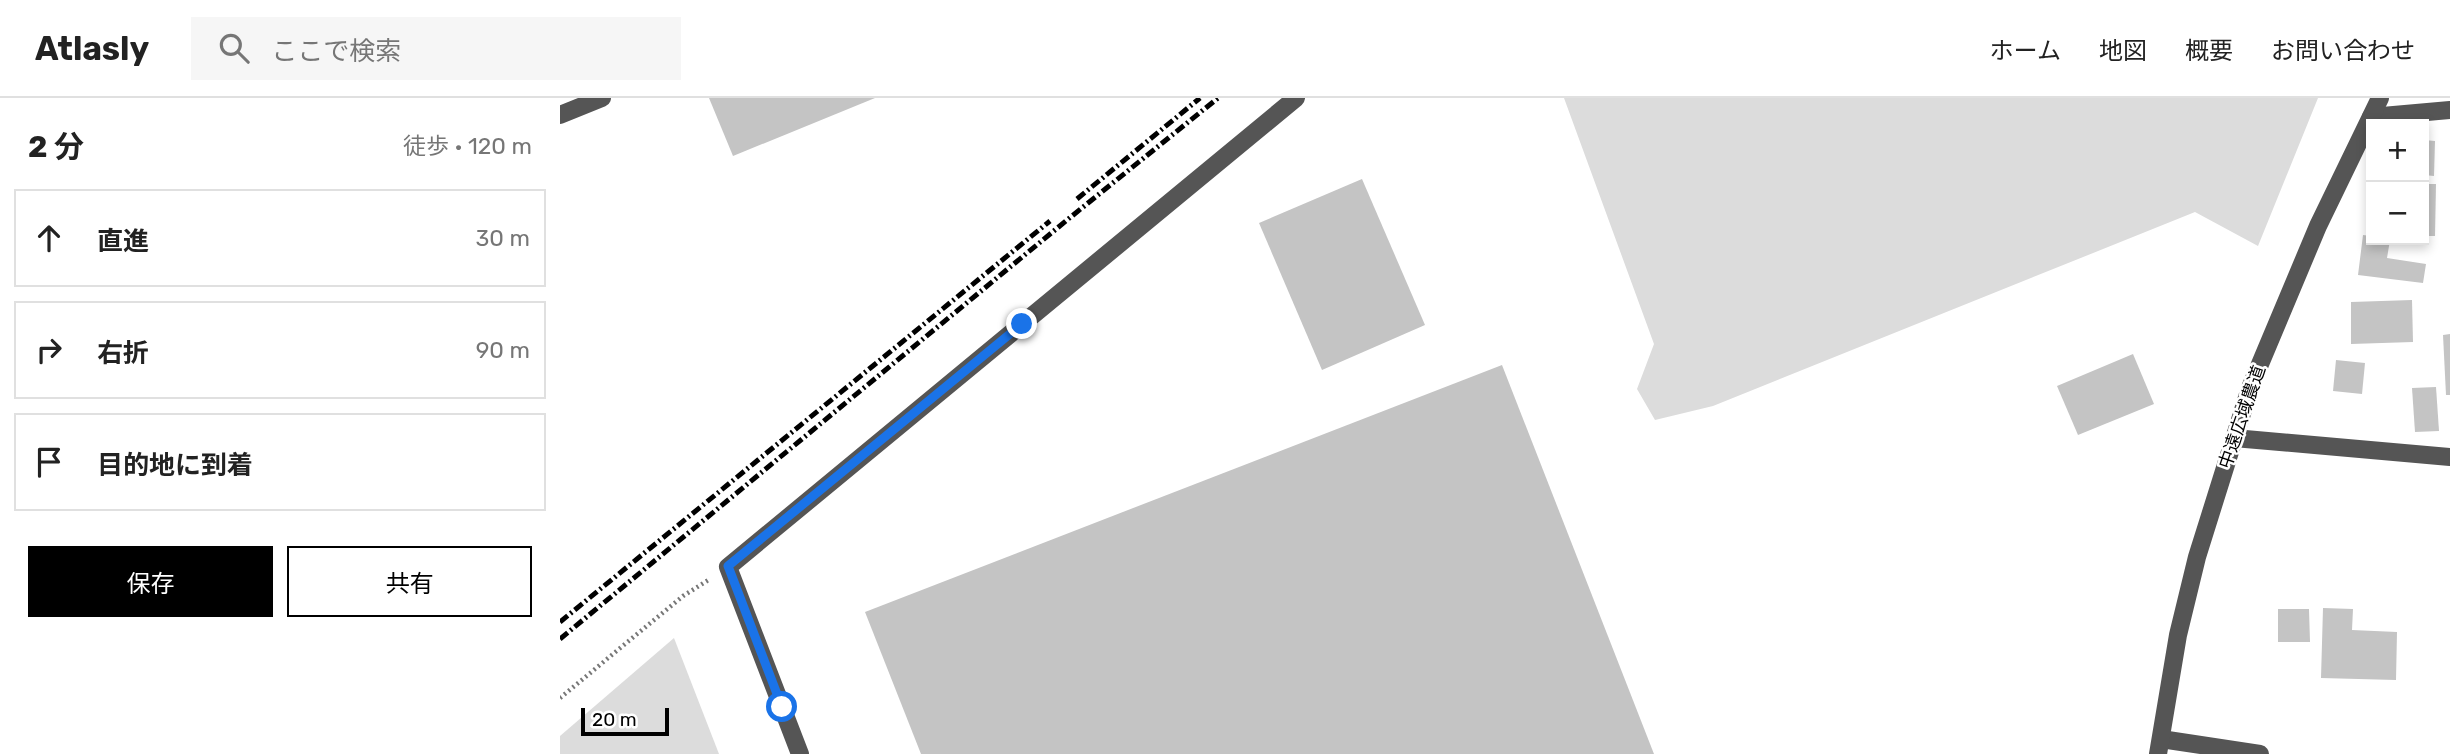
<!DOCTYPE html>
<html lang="ja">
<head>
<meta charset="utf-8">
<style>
  body { margin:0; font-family:Rubik,"Noto Sans JP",sans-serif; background:#f6f6f6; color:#222 }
  .controls { position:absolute; right:21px; top:21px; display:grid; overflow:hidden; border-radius:0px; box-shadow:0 4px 10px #0003 }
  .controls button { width:63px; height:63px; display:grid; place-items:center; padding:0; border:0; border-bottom:2px solid #e0e0e0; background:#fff; color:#222; font:35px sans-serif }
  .scale { position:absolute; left:21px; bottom:18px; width:88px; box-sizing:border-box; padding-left:7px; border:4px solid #000; border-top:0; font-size:19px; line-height:24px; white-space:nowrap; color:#000; -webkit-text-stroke:5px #fff; paint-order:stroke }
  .stop { position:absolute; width:21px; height:21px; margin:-16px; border:5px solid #1a73e8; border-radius:50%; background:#fff }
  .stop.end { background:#1a73e8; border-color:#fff; box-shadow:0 2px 7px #0008 }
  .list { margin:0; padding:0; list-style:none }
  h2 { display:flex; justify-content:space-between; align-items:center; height:91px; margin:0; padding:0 28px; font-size:30px }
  h2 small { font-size:23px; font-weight:400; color:#767676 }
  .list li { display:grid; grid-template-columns:46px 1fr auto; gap:21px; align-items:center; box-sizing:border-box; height:98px; margin:0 14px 14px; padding:0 14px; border:2px solid #e0e0e0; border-radius:0px }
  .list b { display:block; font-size:26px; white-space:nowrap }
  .list em { font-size:23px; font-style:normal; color:#767676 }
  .actions { display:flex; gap:14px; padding:21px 28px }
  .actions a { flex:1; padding:16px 0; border:2px solid #000; border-radius:0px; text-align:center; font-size:24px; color:#000 }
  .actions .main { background:#000; color:#fff }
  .icon { flex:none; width:38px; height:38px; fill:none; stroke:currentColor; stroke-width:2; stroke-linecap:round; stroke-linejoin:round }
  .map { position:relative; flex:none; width:1890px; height:656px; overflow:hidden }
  header { display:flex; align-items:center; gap:42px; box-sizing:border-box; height:98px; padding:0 35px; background:#fff; border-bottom:2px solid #e0e0e0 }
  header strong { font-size:33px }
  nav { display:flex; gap:38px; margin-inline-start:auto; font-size:24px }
  .search { width:490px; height:63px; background:#f6f6f6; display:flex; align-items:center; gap:18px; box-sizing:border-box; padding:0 24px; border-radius:0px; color:#767676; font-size:26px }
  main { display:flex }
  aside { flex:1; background:#fff }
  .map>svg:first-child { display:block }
</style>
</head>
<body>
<header>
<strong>Atlasly</strong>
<div class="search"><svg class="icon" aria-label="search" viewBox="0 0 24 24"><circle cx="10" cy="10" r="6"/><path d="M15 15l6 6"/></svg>ここで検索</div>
<nav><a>ホーム</a><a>地図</a><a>概要</a><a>お問い合わせ</a></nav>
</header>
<main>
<aside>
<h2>2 分<small>徒歩 · 120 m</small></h2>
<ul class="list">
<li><svg class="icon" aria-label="ahead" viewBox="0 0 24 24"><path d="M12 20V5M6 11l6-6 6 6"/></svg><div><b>直進</b></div><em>30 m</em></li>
<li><svg class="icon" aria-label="right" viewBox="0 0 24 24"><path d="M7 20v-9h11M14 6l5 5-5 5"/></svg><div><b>右折</b></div><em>90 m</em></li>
<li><svg class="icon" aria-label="arrive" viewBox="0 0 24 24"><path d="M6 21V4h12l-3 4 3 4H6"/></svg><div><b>目的地に到着</b></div></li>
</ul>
<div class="actions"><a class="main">保存</a><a>共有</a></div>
</aside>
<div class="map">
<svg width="1890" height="656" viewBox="0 0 1890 656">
  <rect width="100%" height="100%" fill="#fff"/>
  <!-- green -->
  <g fill="#dcdcdc">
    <polygon points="1004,0 1758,0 1698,148 1635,114 1153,308 1095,322 1077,291 1094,246"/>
    <polygon points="114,540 159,656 0,656 0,638"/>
  </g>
  <!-- building -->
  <g fill="#c4c4c4">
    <polygon points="149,0 315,0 173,58"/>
    <polygon points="1864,42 1875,43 1874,78 1864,77"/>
    <polygon points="802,81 865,227 762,272 699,125"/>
    <polygon points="1864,86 1876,86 1875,138 1864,138"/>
    <polygon points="1803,137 1811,138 1811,142 1830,142 1827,160 1866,166 1863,185 1798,177"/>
    <polygon points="1852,202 1853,244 1791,246 1791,204"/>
    <polygon points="1890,236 1890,297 1886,297 1883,237"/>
    <polygon points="1573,256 1594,306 1518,337 1497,288"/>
    <polygon points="1776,262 1805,265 1802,296 1773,293"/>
    <polygon points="942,267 1094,656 361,656 305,514"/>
    <polygon points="1876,289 1879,333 1855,334 1852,290"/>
    <polygon points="1763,510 1793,511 1792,532 1837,534 1836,582 1761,580"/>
    <polygon points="1718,511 1749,511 1750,544 1718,544"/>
  </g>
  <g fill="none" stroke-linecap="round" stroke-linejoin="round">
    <!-- path -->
    <polyline stroke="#777" stroke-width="4.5" stroke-dasharray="2 3.5" stroke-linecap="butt" points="0,600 123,498 150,481"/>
    <!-- minor -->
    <g stroke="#555" stroke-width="18">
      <polyline points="0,17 42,0"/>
      <polyline points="1811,19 1890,12"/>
      <polyline points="1674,340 1890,359"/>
      <polyline points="1601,641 1700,656"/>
      <polyline points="240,656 168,469 736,0"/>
      <polyline points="1598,656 1618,537 1637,459 1690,290 1758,128 1820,0"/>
    </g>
    <!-- rail -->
    <g stroke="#000" stroke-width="5" stroke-dasharray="10 3.5 2 3.5" stroke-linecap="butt">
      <polyline points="517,101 640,0"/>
      <polyline points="0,524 490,123"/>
      <polyline points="0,541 507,122 658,0"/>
    </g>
  </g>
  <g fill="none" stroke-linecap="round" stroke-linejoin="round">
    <!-- route -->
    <polyline stroke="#1a73e8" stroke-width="9" points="222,609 168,468 462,226"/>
  </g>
  <g text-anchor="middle" stroke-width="5" stroke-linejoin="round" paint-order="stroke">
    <!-- street labels -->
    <g font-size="18" fill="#000" stroke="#fff">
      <text transform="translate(1682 319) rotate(-71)" y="6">中遠広域農道</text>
    </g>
  </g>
</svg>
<div class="controls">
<button>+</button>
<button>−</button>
</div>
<div class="scale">20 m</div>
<div class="stop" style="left:222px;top:609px"></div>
<div class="stop end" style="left:462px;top:226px"></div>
</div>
</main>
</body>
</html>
